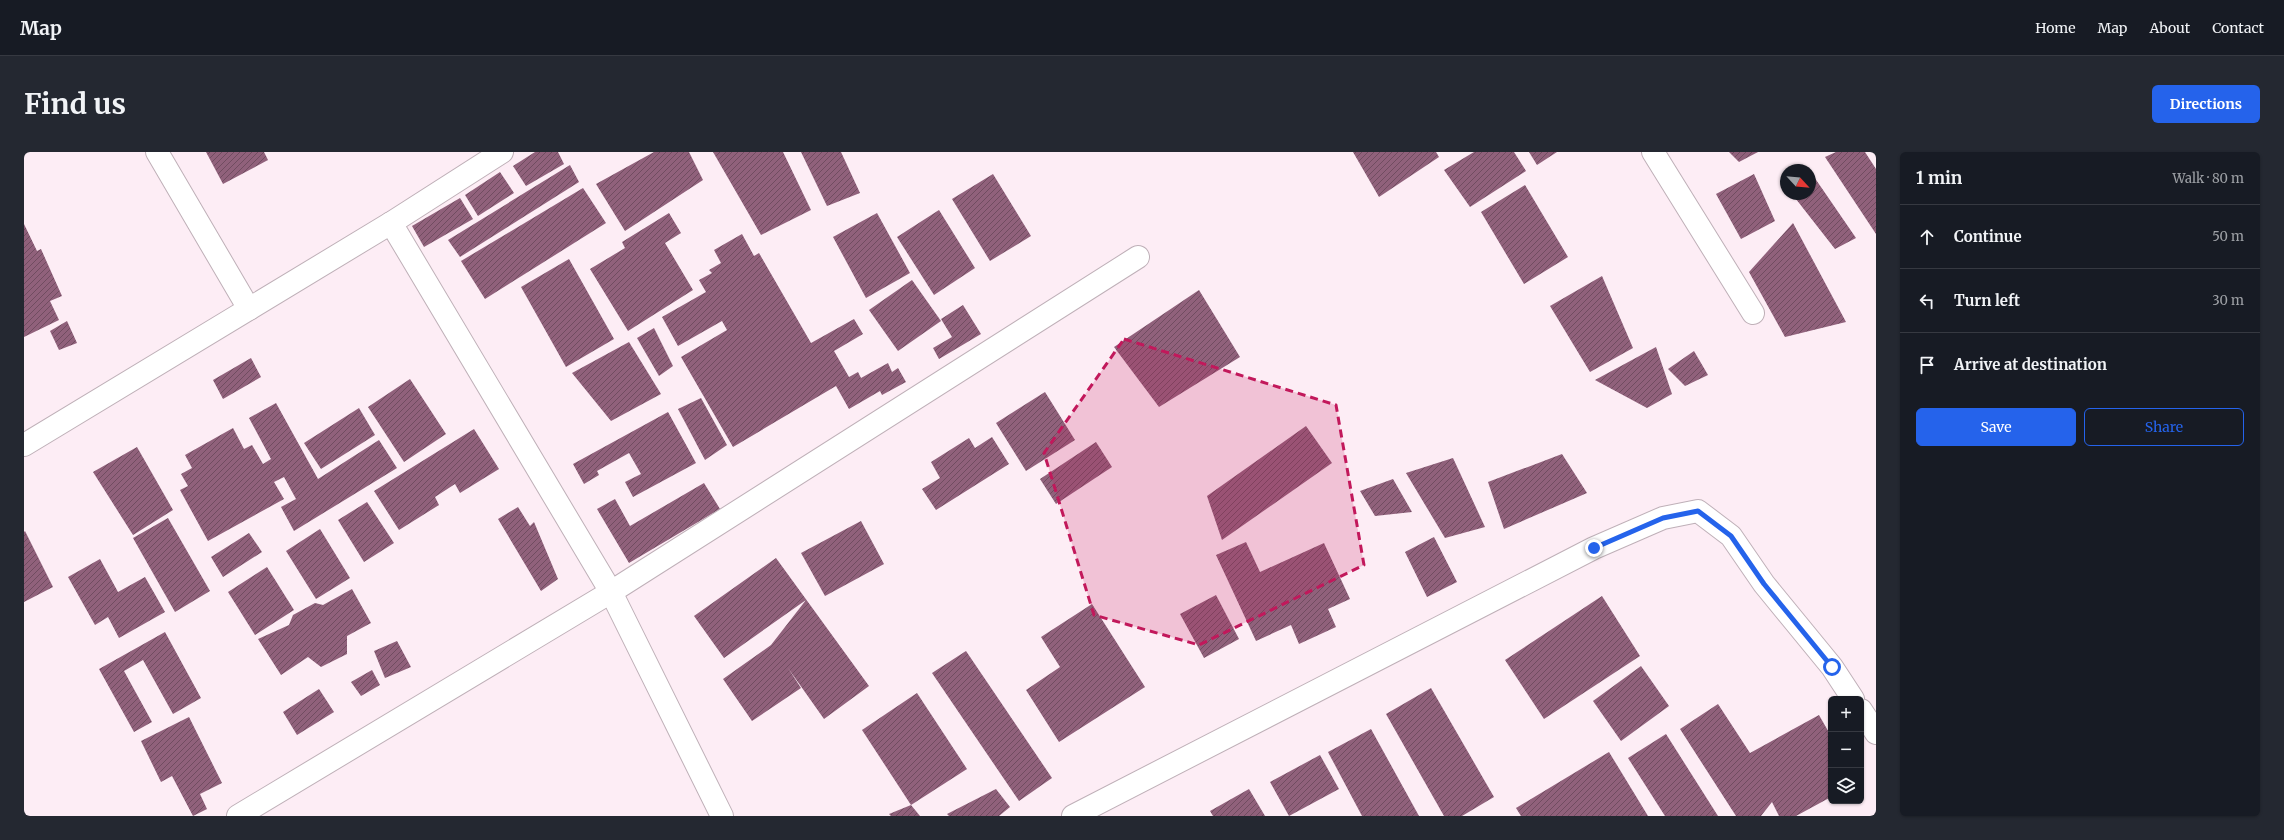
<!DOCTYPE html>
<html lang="en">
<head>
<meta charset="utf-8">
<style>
  body { margin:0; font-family:Merriweather,serif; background:#242831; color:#f1f3f6 }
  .controls { position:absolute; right:12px; bottom:12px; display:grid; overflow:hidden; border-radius:6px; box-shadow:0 1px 3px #0004 }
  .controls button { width:36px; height:36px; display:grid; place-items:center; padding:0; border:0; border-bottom:1px solid #363941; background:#171b24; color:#f1f3f6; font:20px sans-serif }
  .compass { position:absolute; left:1756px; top:12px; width:36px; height:36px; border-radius:50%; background:#171b24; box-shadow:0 1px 3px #0004; rotate:116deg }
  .stop { position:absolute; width:12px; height:12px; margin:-9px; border:3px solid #2563eb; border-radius:50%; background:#fff }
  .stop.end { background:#2563eb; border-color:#fff; box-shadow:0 1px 4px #0008 }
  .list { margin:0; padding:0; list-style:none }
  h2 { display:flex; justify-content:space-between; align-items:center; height:52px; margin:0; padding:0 16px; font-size:17px }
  h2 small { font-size:13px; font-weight:400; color:#9ea1a6 }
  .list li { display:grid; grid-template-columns:26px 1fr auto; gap:12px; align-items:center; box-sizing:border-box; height:64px; padding:0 16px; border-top:1px solid #363941 }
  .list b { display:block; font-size:15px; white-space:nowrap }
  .list em { font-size:13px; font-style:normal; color:#9ea1a6 }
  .actions { display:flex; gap:8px; padding:12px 16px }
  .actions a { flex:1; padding:9px 0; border:1px solid #2563eb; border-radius:6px; text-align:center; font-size:14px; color:#2563eb }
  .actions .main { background:#2563eb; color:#fff }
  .icon { flex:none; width:22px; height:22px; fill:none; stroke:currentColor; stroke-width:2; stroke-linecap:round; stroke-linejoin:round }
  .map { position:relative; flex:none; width:1852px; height:664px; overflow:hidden; border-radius:6px }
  header { display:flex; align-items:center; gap:24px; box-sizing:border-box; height:56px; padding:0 20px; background:#171b24; border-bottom:1px solid #363941 }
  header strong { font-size:19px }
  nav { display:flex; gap:22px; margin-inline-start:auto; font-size:14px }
  .intro { display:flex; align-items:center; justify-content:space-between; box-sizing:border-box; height:96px; padding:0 24px }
  h1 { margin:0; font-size:28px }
  .button { padding:10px 18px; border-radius:6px; background:#2563eb; color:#fff; font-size:14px; font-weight:700 }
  main { display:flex; gap:24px; padding:0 24px }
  aside { flex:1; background:#171b24; border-radius:6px; box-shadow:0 1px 3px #0004 }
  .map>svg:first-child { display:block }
</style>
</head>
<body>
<header>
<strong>Map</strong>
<nav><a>Home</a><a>Map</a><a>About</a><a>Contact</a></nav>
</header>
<div class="intro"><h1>Find us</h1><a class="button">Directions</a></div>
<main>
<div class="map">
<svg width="1852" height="664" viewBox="0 0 1852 664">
  <defs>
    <pattern id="building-hatch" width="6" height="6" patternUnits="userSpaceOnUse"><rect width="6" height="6" fill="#90617b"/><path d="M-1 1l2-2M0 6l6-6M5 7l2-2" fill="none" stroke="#704c60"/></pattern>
  </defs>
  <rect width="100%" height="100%" fill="#fdedf5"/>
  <!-- building -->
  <g fill="url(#building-hatch)">
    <polygon points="182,0 240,0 244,8 199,32"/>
    <polygon points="511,0 534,0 540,12 502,34 489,14"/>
    <polygon points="630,0 665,0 679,28 601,79 572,32"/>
    <polygon points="689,0 759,0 787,58 737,83"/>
    <polygon points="777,0 817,0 836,41 803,54"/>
    <polygon points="1329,0 1412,0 1415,5 1355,45"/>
    <polygon points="1450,0 1490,0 1502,19 1446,55 1420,18"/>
    <polygon points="1505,0 1533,0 1513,13"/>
    <polygon points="1705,0 1734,0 1715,10"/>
    <polygon points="1812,0 1841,0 1852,17 1852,82 1801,5"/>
    <polygon points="546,13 555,30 436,105 424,88"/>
    <polygon points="1786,19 1832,86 1811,97 1768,42 1786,42"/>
    <polygon points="476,20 490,41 454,64 441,43"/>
    <polygon points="969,22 1007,84 966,109 928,47"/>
    <polygon points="1730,22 1751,69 1717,87 1692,42"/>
    <polygon points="1501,33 1544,105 1500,132 1457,60"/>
    <polygon points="559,36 582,71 461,147 437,109"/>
    <polygon points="436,46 449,67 400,95 388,74"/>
    <polygon points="915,58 951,116 910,143 873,85"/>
    <polygon points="645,61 657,81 641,91 669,138 604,179 566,117 601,96 598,90"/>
    <polygon points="853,61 886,121 842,146 809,85"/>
    <polygon points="1769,71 1822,170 1761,185 1725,120"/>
    <polygon points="0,72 13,99 17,97 38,144 26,149 35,168 0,185"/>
    <polygon points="718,82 730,104 735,101 787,191 830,167 839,182 810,199 825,225 834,220 837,226 864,211 868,220 874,216 882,230 858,243 856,239 825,257 812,234 709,295 657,205 703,178 698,169 654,194 638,165 682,140 675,128 688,121 685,118 697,111 690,98"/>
    <polygon points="545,107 590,187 542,215 497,135"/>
    <polygon points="1578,124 1609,196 1566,220 1526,154"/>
    <polygon points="888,128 917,169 874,199 845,158"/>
    <polygon points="1175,138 1216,205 1135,255 1090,195"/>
    <polygon points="939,153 957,182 915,207 909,196 928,185 917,167"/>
    <polygon points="43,169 53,191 35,198 26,179"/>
    <polygon points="630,176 649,214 635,224 613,186"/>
    <polygon points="605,190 637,242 587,269 548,221"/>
    <polygon points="1632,195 1648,242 1623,256 1571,228"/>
    <polygon points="1670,199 1684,223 1661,234 1644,217"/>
    <polygon points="227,206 237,225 199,247 189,228"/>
    <polygon points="386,227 422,282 380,310 344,255"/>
    <polygon points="1021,240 1051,288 1002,319 972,271"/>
    <polygon points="677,246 703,293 681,308 654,257"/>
    <polygon points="252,251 294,327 355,288 373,316 270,379 257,355 272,347 260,325 250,330 260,347 184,389 156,338 164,334 157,322 168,316 161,303 209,276 220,297 228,293 239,312 247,307 225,266"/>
    <polygon points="335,256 351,283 297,317 280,291"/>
    <polygon points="644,260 672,311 609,345 601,330 617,322 605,301 573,319 575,323 560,332 549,312"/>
    <polygon points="1282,274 1308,311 1198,388 1183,344"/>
    <polygon points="450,277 475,317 436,341 431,332 411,345 415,353 375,378 350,339"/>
    <polygon points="968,285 985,312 912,358 898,337 916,326 907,310 945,286 951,296"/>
    <polygon points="1072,290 1088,315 1032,352 1016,327"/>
    <polygon points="113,295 149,358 109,383 69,320"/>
    <polygon points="1538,302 1563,341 1480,377 1464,330"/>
    <polygon points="1429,306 1461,375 1421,386 1382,321"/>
    <polygon points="1369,327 1388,360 1351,364 1336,339"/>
    <polygon points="680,331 696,357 605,411 573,357 591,347 606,374"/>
    <polygon points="343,350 370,391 340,410 314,368"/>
    <polygon points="494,355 506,374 510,370 534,427 517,439 474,367"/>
    <polygon points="144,366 186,439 151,460 109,386"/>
    <polygon points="837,369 860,412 801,444 777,401"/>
    <polygon points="296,377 326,426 292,447 262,399"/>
    <polygon points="1,379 29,435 0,450 0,380"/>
    <polygon points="225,381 238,400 199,425 187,405"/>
    <polygon points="1410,385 1433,430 1403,445 1381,400"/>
    <polygon points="1222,390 1236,420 1300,391 1326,447 1304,457 1312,475 1275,492 1267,473 1232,489 1192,403"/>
    <polygon points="752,406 845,534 800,567 764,516 777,536 728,569 699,527 747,493 782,448 700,506 670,464"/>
    <polygon points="76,407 94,440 121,425 141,460 95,486 84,465 71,473 44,425"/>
    <polygon points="243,415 270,458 231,483 204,440"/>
    <polygon points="328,437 347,471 323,484 323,502 297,515 284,505 257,523 234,487 265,473 269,463 291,451 299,453"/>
    <polygon points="1192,443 1215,487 1180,506 1156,462"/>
    <polygon points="1578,444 1616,504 1520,567 1481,508"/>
    <polygon points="1068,452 1121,535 1035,590 1002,538 1036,515 1017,485"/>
    <polygon points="141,480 177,546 149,562 119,508 100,519 128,570 110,580 75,517"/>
    <polygon points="373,489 387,515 361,526 350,499"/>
    <polygon points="942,499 1028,626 995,649 908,521"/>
    <polygon points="1617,514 1645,554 1597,589 1569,549"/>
    <polygon points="348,518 356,533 337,544 327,530"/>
    <polygon points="1407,536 1470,645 1438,664 1420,664 1362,562"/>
    <polygon points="295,537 310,560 273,583 259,560"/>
    <polygon points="893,541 943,617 887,653 838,578"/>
    <polygon points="1694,552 1726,601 1795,563 1807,584 1807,645 1772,664 1755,664 1748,650 1737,664 1712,664 1656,577"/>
    <polygon points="165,565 198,631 176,642 183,657 169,664 148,624 137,630 117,589"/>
    <polygon points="1347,577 1395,664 1338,664 1304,600"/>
    <polygon points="1642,582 1694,664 1641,664 1604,606"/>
    <polygon points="1585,600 1624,664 1497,664 1492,656"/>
    <polygon points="1296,603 1315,637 1265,664 1246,630"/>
    <polygon points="972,637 986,655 975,664 925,664 923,662"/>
    <polygon points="1225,637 1241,664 1189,664 1186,659"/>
    <polygon points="887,653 896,664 867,664 865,662"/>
  </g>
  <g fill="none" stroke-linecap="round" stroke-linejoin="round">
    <!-- street casing -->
    <g stroke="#bfb0b8" stroke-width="24">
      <g id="street">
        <polyline points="133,0 225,157"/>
        <polyline points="1629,0 1729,161"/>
        <polyline points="367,71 587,440 698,664"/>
        <polyline points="0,293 367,71 478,0"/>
        <polyline points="1837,558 1852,581"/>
        <polyline points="214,664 587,440 1114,105"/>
        <polyline points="1049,664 1570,396 1639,366 1674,359 1707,384 1740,432 1808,515 1829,547"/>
      </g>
    </g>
    <!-- street -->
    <use href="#street" stroke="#fff" stroke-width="22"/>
  </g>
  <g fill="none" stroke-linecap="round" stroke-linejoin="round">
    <!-- route -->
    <polyline stroke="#2563eb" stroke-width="5" points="1570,396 1639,366 1674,359 1707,384 1740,432 1808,515"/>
  </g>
  <!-- marked area -->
  <path fill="#c2185b" fill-opacity="0.2" stroke="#c2185b" stroke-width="3" stroke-dasharray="8 5" stroke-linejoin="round" d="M1100,187L1312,253L1340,413L1175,493L1070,463L1020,301Z"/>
</svg>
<div class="controls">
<button>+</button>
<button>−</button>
<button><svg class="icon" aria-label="layers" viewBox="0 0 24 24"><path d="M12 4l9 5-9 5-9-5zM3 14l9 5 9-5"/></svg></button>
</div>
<svg class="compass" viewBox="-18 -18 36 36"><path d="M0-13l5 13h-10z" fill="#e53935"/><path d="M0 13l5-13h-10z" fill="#9ea1a6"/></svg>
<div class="stop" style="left:1808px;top:515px"></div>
<div class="stop end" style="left:1570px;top:396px"></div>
</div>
<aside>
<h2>1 min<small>Walk · 80 m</small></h2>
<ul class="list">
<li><svg class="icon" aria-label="ahead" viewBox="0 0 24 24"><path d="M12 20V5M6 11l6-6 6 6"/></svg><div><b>Continue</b></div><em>50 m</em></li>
<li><svg class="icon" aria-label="left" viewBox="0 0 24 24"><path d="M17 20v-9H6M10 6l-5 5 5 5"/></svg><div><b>Turn left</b></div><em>30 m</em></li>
<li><svg class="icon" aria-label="arrive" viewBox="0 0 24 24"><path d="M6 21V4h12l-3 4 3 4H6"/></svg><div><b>Arrive at destination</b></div></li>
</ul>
<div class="actions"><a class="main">Save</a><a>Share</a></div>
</aside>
</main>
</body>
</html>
